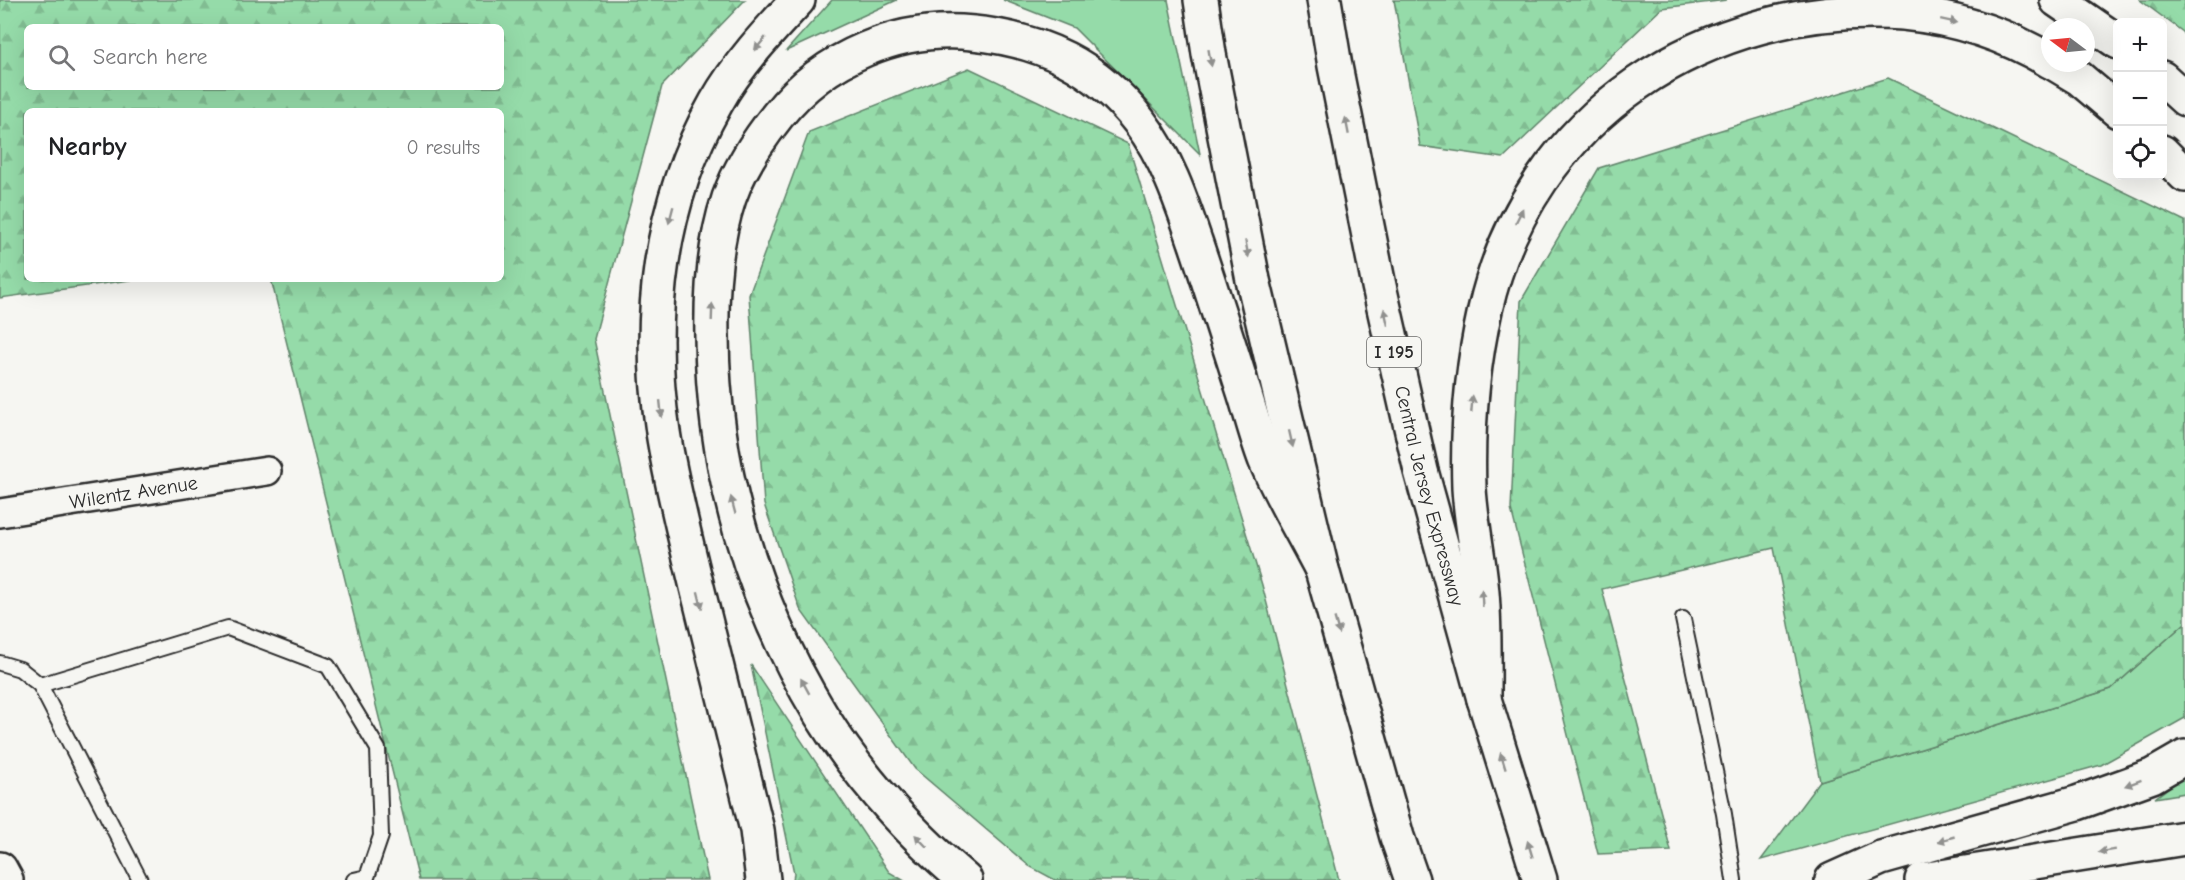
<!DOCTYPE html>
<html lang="en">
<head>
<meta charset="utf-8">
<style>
  body { margin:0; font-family:"Comic Neue",sans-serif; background:#f2f2f2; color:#202124 }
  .controls { position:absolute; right:18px; top:18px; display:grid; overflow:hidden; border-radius:9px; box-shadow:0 6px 24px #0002 }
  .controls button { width:54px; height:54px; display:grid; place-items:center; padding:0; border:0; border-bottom:2px solid #e0e0e0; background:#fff; color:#202124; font:30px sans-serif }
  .compass { position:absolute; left:2041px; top:18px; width:54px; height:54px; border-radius:50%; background:#fff; box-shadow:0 6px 24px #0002; rotate:286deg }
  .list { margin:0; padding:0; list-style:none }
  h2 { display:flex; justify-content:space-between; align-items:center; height:78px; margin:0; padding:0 24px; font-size:26px }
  h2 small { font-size:20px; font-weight:400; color:#757577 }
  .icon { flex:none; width:33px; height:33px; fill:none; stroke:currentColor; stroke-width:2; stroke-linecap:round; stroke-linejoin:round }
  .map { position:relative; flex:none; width:2185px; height:880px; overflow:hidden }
  .search { position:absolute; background:#fff; box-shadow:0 6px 24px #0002; left:24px; top:24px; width:480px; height:66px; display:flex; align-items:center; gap:15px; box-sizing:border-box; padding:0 21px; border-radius:9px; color:#757577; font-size:22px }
  .panel { position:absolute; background:#fff; box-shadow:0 6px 24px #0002; left:24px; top:108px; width:480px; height:174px; border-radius:9px }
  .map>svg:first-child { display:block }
</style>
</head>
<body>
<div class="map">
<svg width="2185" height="880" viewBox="0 0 2185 880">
  <defs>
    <pattern id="forest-firs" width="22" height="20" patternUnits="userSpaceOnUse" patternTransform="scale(1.5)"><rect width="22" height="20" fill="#95dba9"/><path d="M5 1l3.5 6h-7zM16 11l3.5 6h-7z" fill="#81bc92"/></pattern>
  </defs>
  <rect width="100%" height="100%" fill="#f6f6f2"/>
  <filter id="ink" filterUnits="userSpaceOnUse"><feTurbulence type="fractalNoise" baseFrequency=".0167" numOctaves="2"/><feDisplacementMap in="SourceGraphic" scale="12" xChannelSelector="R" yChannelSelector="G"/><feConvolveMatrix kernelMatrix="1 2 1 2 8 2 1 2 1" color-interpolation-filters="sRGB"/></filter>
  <g filter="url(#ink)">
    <!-- grass -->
    <g fill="#95dba9" stroke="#60836a" stroke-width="1.5">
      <polygon points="832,0 897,0 786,51"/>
      <polygon points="1003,0 1168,0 1200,154 1074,28"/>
      <polygon points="2185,623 2185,718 2101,765 1761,860 1820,781 2111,689"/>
      <polygon points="2185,775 2185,793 2155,798"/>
    </g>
    <!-- forest -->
    <g fill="url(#forest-firs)" stroke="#60836a" stroke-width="1.5" fill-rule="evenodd">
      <path d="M0,0H745L662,86L594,339L708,880H419L271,279H501V111H27V279H137L0,298ZM27,27H501V87H27Z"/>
      <polygon points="1394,0 1727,0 1662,8 1503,158 1420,146"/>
      <polygon points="2140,0 2185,0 2185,35 2183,32"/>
      <polygon points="969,68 1128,144 1262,585 1339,880 1055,880 1029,866 915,769 800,609 764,504 749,295 809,132"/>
      <polygon points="1888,78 2185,221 2185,623 2111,689 1820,781 1774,548 1602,589 1671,851 1598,854 1511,509 1521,301 1599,168"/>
      <polygon points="751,665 889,872 903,880 793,880 794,873"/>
    </g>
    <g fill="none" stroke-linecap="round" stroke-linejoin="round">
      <!-- service casing -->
      <g stroke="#2b2b2b" stroke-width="18">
        <g id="service">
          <polyline points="1683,619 1724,814 1734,880"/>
          <polyline points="0,663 20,669 40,685 140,880"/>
          <polyline points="40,685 228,628 328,666 378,749 381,836 367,877 354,880"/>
        </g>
      </g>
      <!-- minor casing -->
      <g stroke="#2b2b2b" stroke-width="32">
        <g id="minor">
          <path id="s1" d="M0,513L267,471"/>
        </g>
      </g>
      <!-- tertiary casing -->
      <g stroke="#2b2b2b" stroke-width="38">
        <polyline id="tertiary" points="0,869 6,880"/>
      </g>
      <!-- trunk casing -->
      <g stroke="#2b2b2b" stroke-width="38">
        <polyline id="trunk" points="1922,880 2185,838"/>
      </g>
      <!-- motorway casing -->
      <g stroke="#2b2b2b" stroke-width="38">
        <g id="motorway">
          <polyline points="1201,0 1209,54 1253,280 1322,570 1397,837 1412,880"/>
          <path id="s2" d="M1324,0L1335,66L1379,286L1421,471L1484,699L1540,880"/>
          <polyline points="2057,0 2118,42"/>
          <polyline points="2054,63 2079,78 2118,111"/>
          <polyline points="2162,78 2185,99"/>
          <polyline points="2162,152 2185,175"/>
          <path d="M1484,699C1484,663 1485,628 1482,593C1479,557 1471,523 1469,488C1467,429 1472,368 1485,310C1529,116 1706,0 1903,13C1954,18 2005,34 2050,61"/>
          <path d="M763,880L757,830C737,748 716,665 696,583C684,533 671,483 663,432C646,319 659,203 716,103C737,65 769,31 798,0"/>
          <path d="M965,880C909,832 860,778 821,715C752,602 713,469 712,337C711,290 714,243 729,198C740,167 758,140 778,115C824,57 900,25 973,33C1042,40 1097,66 1139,121C1166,156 1181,200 1195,241C1212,291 1228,342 1244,392C1251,414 1257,438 1265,459C1281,497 1303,533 1322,570"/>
          <polyline points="1832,880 1881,858 2077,803 2152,776 2185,757"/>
        </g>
      </g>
      <!-- service -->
      <use href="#service" stroke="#f6f6f2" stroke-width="14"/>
      <!-- minor -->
      <use href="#minor" stroke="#f6f6f2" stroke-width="27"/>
      <!-- tertiary -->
      <use href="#tertiary" stroke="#f6f6f2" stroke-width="33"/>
      <!-- trunk -->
      <use href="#trunk" stroke="#f6f6f2" stroke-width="33"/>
      <!-- motorway -->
      <use href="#motorway" stroke="#f6f6f2" stroke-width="33"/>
    </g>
    <!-- one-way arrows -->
    <defs><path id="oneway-solid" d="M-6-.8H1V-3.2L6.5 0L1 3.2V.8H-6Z" transform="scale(1.5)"/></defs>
    <g fill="#90908e">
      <use href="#oneway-solid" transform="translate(1949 21) rotate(12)"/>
      <use href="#oneway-solid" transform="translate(760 44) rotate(130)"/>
      <use href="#oneway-solid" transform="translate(1210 58) rotate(80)"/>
      <use href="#oneway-solid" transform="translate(1347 126) rotate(-101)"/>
      <use href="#oneway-solid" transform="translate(671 215) rotate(105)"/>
      <use href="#oneway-solid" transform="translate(1519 216) rotate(-64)"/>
      <use href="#oneway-solid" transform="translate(1247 249) rotate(79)"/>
      <use href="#oneway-solid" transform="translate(712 312) rotate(-88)"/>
      <use href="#oneway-solid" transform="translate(1386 317) rotate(-103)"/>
      <use href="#oneway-solid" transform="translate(1472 404) rotate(-85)"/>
      <use href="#oneway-solid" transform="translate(661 409) rotate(84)"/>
      <use href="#oneway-solid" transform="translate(1291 439) rotate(77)"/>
      <use href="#oneway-solid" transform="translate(733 505) rotate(-105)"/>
      <use href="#oneway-solid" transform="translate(1482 598) rotate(-93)"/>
      <use href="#oneway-solid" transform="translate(700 600) rotate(76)"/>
      <use href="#oneway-solid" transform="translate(1337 626) rotate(74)"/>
      <use href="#oneway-solid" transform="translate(805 686) rotate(-119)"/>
      <use href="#oneway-solid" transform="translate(1503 761) rotate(-107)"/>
      <use href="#oneway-solid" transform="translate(2133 783) rotate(160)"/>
      <use href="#oneway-solid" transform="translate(1946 839) rotate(164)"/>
      <use href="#oneway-solid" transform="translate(921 841) rotate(-134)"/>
      <use href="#oneway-solid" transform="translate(1530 849) rotate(-107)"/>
      <use href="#oneway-solid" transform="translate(2107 851) rotate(171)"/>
    </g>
  </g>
  <g text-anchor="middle" stroke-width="4.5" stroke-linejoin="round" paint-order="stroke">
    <!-- shield labels -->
    <rect fill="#f6f6f2" stroke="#686867" stroke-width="1.5" x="1367" y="337" width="54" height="30" rx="4.5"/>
    <g font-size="18" font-weight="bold" fill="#2b2b2b">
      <text x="1394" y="358">I 195</text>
    </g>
    <!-- street labels -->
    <g font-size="20" fill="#2b2b2b" stroke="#f6f6f2">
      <text dy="7" stroke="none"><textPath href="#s1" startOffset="135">Wilentz Avenue</textPath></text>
      <text dy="7" stroke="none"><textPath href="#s2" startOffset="507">Central Jersey Expressway</textPath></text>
    </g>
  </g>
</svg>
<div class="controls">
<button>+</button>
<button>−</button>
<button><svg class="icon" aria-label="locate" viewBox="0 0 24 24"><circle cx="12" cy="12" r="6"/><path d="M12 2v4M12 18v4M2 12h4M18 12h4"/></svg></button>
</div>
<svg class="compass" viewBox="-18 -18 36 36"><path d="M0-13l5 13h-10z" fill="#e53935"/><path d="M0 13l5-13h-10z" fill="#757577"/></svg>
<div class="search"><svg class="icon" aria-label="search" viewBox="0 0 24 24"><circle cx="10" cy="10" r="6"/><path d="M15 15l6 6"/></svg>Search here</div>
<section class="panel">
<h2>Nearby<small>0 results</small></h2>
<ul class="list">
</ul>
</section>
</div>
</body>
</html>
